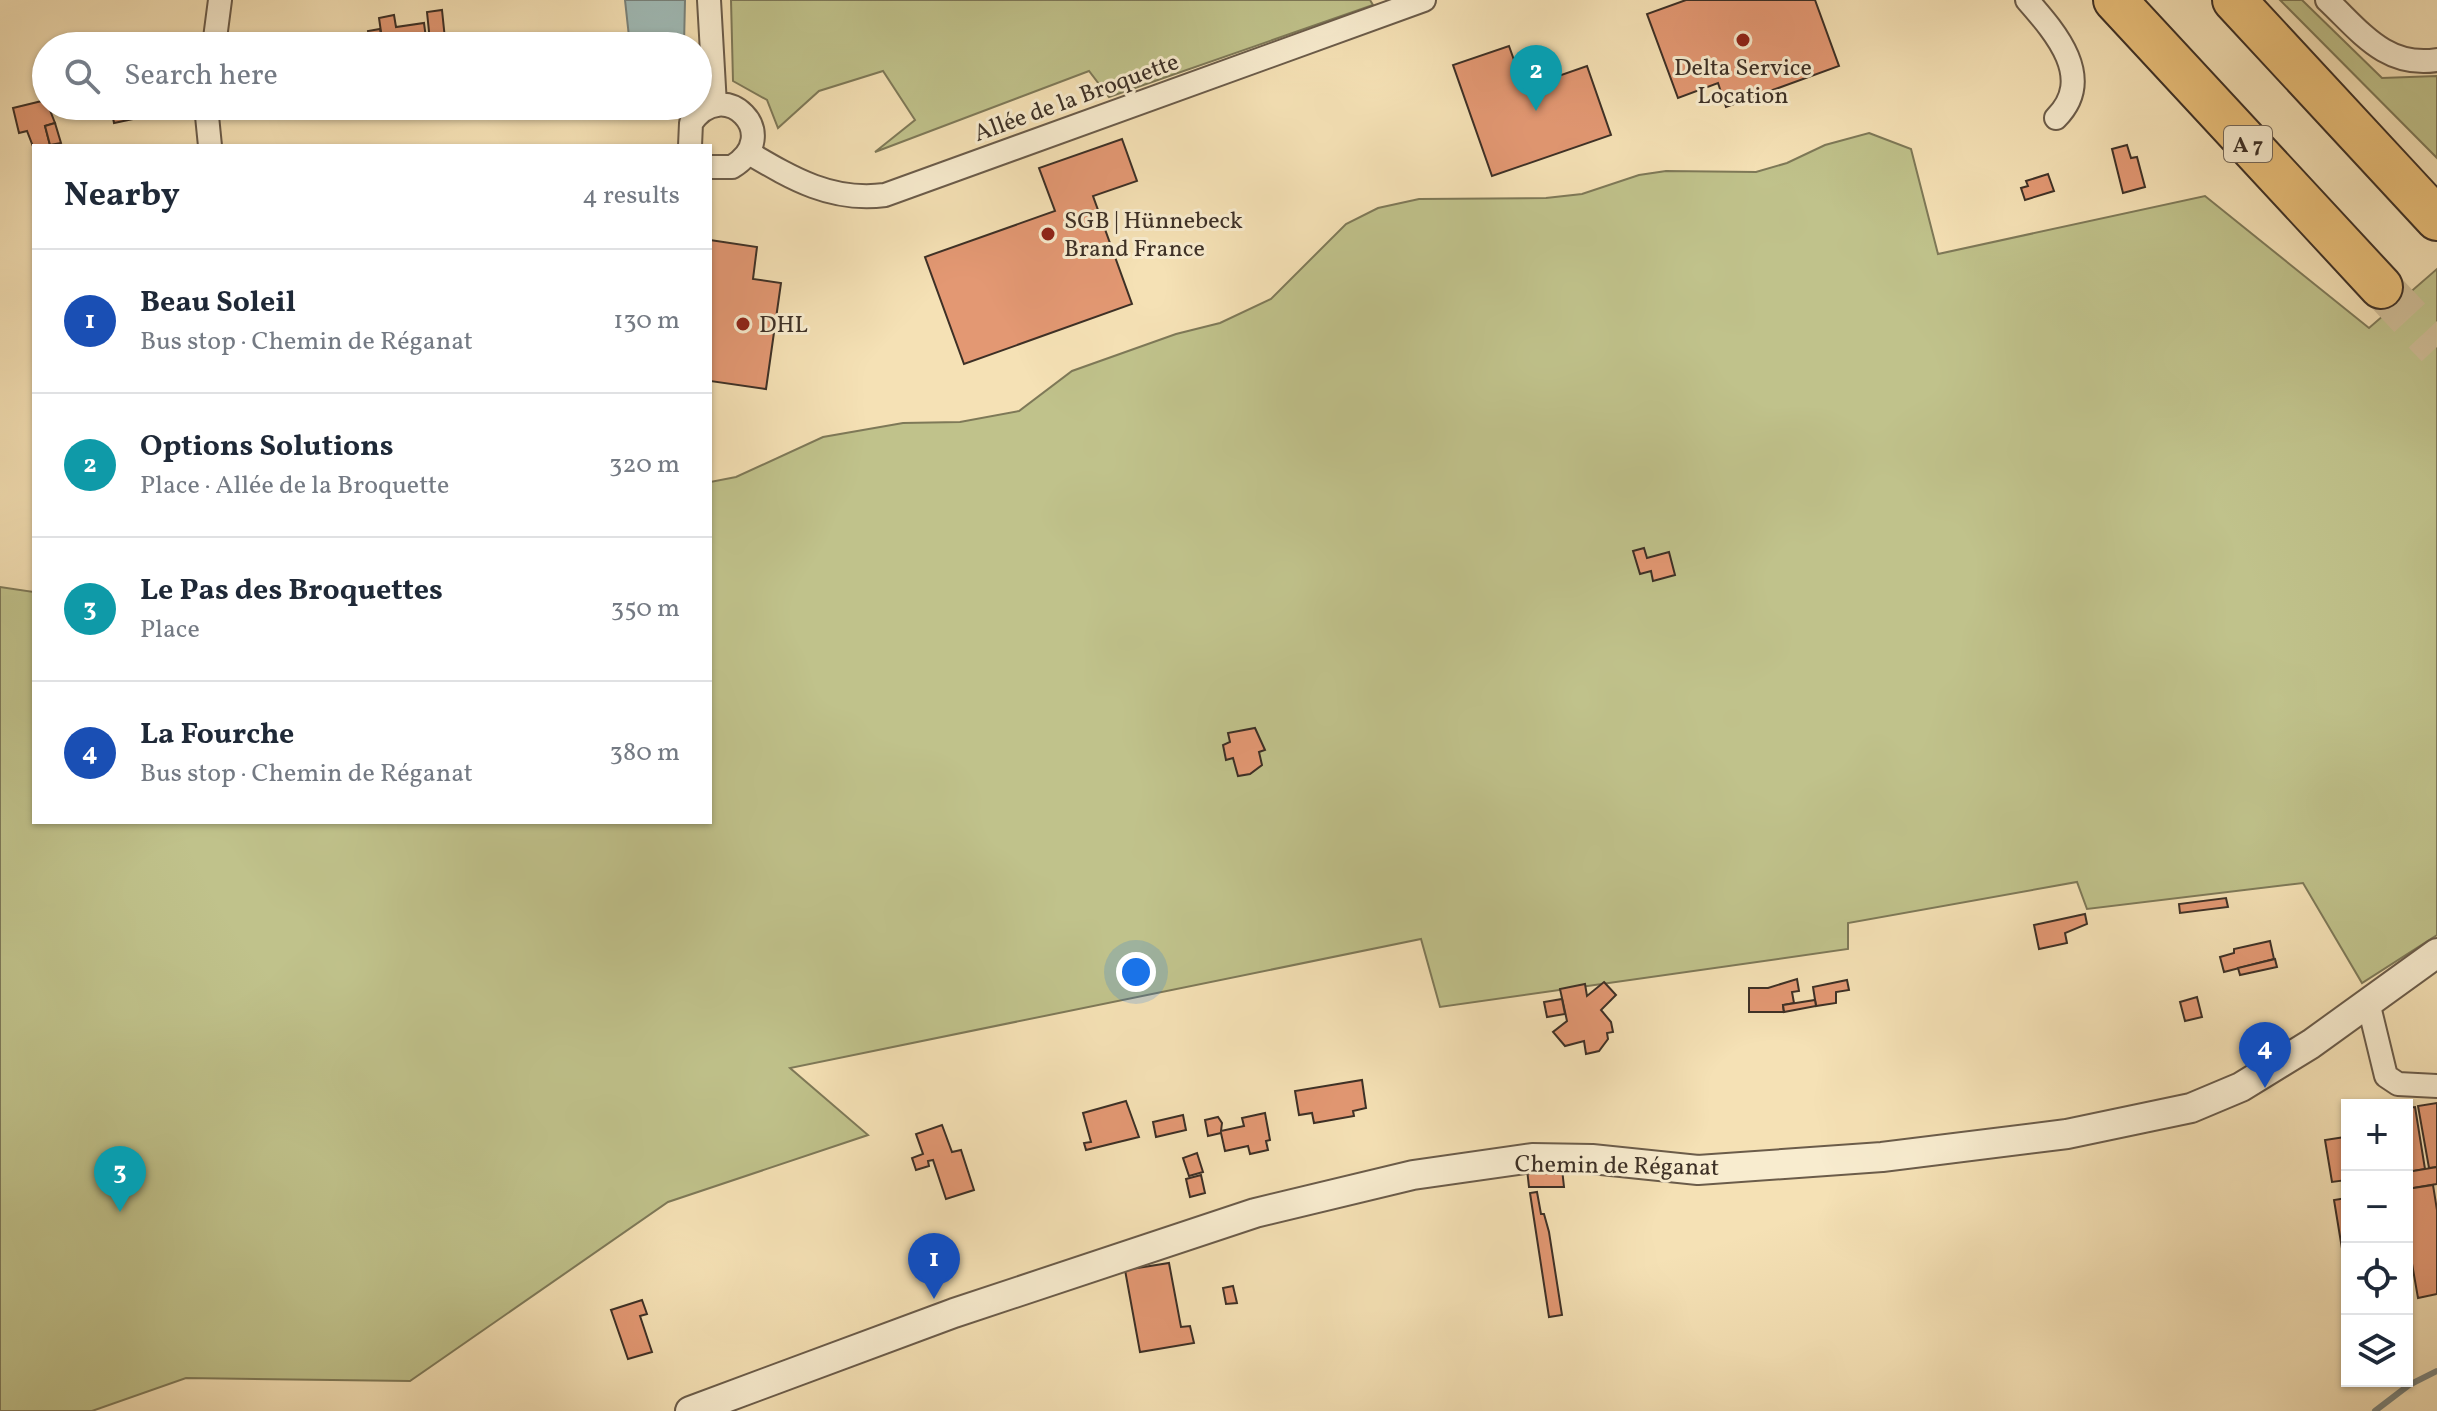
<!DOCTYPE html>
<html lang="en">
<head>
<meta charset="utf-8">
<style>
  body { margin:0; font-family:Vollkorn,serif; background:#f2f2f3; color:#1f2937 }
  .controls { position:absolute; right:24px; bottom:24px; display:grid; overflow:hidden; border-radius:0px; box-shadow:0 2px 6px #0004 }
  .controls button { width:72px; height:72px; display:grid; place-items:center; padding:0; border:0; border-bottom:2px solid #e0e1e3; background:#fff; color:#1f2937; font:40px sans-serif }
  .you { position:absolute; left:1136px; top:972px; width:28px; height:28px; margin:-20px; border:6px solid #fff; border-radius:50%; background:#1a73e8; box-shadow:0 0 0 12px #1a73e833 }
  .badge { display:grid; place-items:center; width:52px; height:52px; border-radius:50%; background:#7c3aed; color:#fff; font-size:26px; font-weight:700 }
  .pin { position:absolute; translate:-50% -66px; filter:drop-shadow(0 2px 4px #0008) }
  .pin::after { content:''; position:absolute; top:42px; width:28px; height:24px; background:inherit; clip-path:polygon(0 0,100% 0,50% 100%) }
  .list { margin:0; padding:0; list-style:none }
  h2 { display:flex; justify-content:space-between; align-items:center; height:104px; margin:0; padding:0 32px; font-size:34px }
  h2 small { font-size:26px; font-weight:400; color:#747a83 }
  .list li { display:grid; grid-template-columns:52px 1fr auto; gap:24px; align-items:center; box-sizing:border-box; height:144px; padding:0 32px; border-top:2px solid #e0e1e3 }
  .list b { display:block; font-size:30px; white-space:nowrap }
  .list p { margin:0; font-size:26px; white-space:nowrap; color:#747a83 }
  .list em { font-size:26px; font-style:normal; color:#747a83 }
  .icon { flex:none; width:44px; height:44px; fill:none; stroke:currentColor; stroke-width:2; stroke-linecap:round; stroke-linejoin:round }
  .map { position:relative; flex:none; width:2437px; height:1411px; overflow:hidden }
  .search { position:absolute; background:#fff; box-shadow:0 2px 6px #0004; left:32px; top:32px; width:680px; height:88px; display:flex; align-items:center; gap:20px; box-sizing:border-box; padding:0 28px; border-radius:44px; color:#747a83; font-size:30px }
  .panel { position:absolute; background:#fff; box-shadow:0 2px 6px #0004; left:32px; top:144px; width:680px; height:680px; border-radius:0px }
  .map>svg:first-child { display:block }
</style>
</head>
<body>
<div class="map">
<svg width="2437" height="1411" viewBox="0 0 2437 1411">
  <rect width="100%" height="100%" fill="#f5e1b5"/>
  <filter id="stains"><feTurbulence type="fractalNoise" baseFrequency=".0025" numOctaves="4"/><feColorMatrix values="0 0 0 0 .2 0 0 0 0 .09 0 0 0 0 .02 0 0 0 .5 -.17"/></filter>
  <radialGradient id="worn" r=".72"><stop offset=".6" stop-color="#630" stop-opacity="0"/><stop offset="1" stop-color="#630" stop-opacity=".3"/></radialGradient>
  <!-- green -->
  <g fill="#c0c28b" stroke="#7e7958" stroke-width="2">
    <polygon points="731,0 1370,0 1373,5 1109,97 1089,71 875,152 915,120 883,71 819,91 778,128 767,100 733,81"/>
    <polygon points="2280,0 2302,0 2382,78 2437,76 2437,158"/>
    <polygon points="1869,133 1911,149 1938,254 2205,196 2369,328 2437,269 2437,935 2362,983 2303,883 2087,909 2077,882 1848,923 1848,949 1440,1007 1421,939 790,1068 868,1135 668,1202 410,1381 186,1378 92,1411 0,1411 0,587 34,592 34,822 710,822 710,482 736,477 823,437 903,423 960,422 1019,411 1072,371 1176,334 1220,323 1271,299 1346,224 1378,208 1419,199 1546,198 1582,194 1639,175 1666,171 1756,172 1787,163 1825,145"/>
  </g>
  <!-- water -->
  <polygon fill="#a0bbb7" stroke="#78837d" stroke-width="2" points="625,0 685,0 684,45 630,46"/>
  <g fill="none" stroke-linecap="round" stroke-linejoin="round">
    <!-- stream -->
    <polyline stroke="#78837d" stroke-width="6" points="2375,1411 2409,1385 2437,1371"/>
  </g>
  <!-- building -->
  <g fill="#e39873" stroke="#3d3026" stroke-width="2">
    <polygon points="1686,0 1815,0 1839,66 1726,107 1718,83 1678,98 1647,14"/>
    <polygon points="442,10 445,39 430,41 427,12"/>
    <polygon points="394,15 396,27 424,23 427,46 383,46 379,18"/>
    <polygon points="380,29 383,46 370,46 368,31"/>
    <polygon points="1509,46 1524,88 1587,66 1611,135 1492,176 1453,65"/>
    <polygon points="46,100 55,123 45,126 50,145 34,149 27,131 19,133 13,108"/>
    <polygon points="150,106 152,115 114,123 111,108"/>
    <polygon points="232,106 268,106 269,113 237,115 237,107"/>
    <polygon points="55,123 61,143 50,145 45,126"/>
    <polygon points="1122,139 1137,181 1093,196 1132,304 964,364 925,257 1055,211 1039,168"/>
    <polygon points="2127,145 2131,158 2137,157 2145,187 2123,193 2112,149"/>
    <polygon points="2048,174 2054,191 2025,200 2021,188 2028,186 2026,181"/>
    <polygon points="710,240 757,247 753,279 781,283 766,389 710,381"/>
    <polygon points="1644,548 1647,558 1669,552 1675,575 1653,581 1651,571 1640,574 1633,551"/>
    <polygon points="1255,728 1265,750 1259,752 1262,765 1250,774 1238,776 1233,758 1226,760 1223,745 1230,742 1228,733"/>
    <polygon points="2226,898 2228,907 2180,913 2179,904"/>
    <polygon points="2085,914 2087,924 2065,933 2067,943 2039,949 2034,925"/>
    <polygon points="2270,941 2274,959 2224,972 2220,957 2234,953 2234,949"/>
    <polygon points="2275,959 2277,967 2240,975 2238,968"/>
    <polygon points="1797,979 1799,991 1792,992 1794,1003 1783,1005 1784,1012 1749,1012 1749,988 1768,988"/>
    <polygon points="1847,980 1849,990 1836,992 1836,1003 1816,1006 1813,987"/>
    <polygon points="1604,982 1616,995 1601,1010 1611,1022 1613,1032 1607,1033 1608,1039 1599,1051 1586,1054 1584,1041 1565,1046 1553,1032 1567,1021 1560,989 1585,984 1587,996"/>
    <polygon points="2197,997 2202,1017 2185,1021 2180,1002"/>
    <polygon points="1562,999 1565,1014 1547,1017 1544,1002"/>
    <polygon points="1815,1000 1816,1006 1784,1012 1783,1005"/>
    <polygon points="1362,1080 1366,1108 1353,1111 1354,1116 1314,1123 1312,1113 1299,1115 1295,1091"/>
    <polygon points="1126,1101 1139,1137 1086,1150 1084,1143 1091,1142 1083,1113"/>
    <polygon points="2437,1103 2437,1167 2429,1168 2418,1106"/>
    <polygon points="2415,1107 2425,1169 2407,1172 2407,1108"/>
    <polygon points="1265,1113 1270,1140 1266,1141 1268,1150 1250,1154 1248,1146 1225,1151 1221,1133 1208,1136 1205,1120 1218,1117 1222,1123 1221,1131 1244,1126 1242,1118"/>
    <polygon points="1183,1115 1186,1130 1156,1137 1153,1122"/>
    <polygon points="942,1125 952,1152 961,1150 974,1190 946,1199 933,1160 928,1161 929,1166 916,1170 912,1158 923,1154 916,1134"/>
    <polygon points="2345,1137 2347,1180 2332,1182 2325,1140"/>
    <polygon points="1197,1153 1203,1172 1189,1176 1183,1158"/>
    <polygon points="2437,1167 2437,1184 2407,1189 2407,1172"/>
    <polygon points="1527,1169 1562,1169 1564,1187 1529,1187"/>
    <polygon points="1201,1175 1205,1193 1190,1197 1186,1179"/>
    <polygon points="2433,1185 2437,1210 2437,1294 2418,1298 2407,1235 2407,1189"/>
    <polygon points="1537,1192 1541,1214 1544,1214 1549,1232 1562,1315 1549,1317 1530,1193"/>
    <polygon points="2347,1198 2347,1279 2334,1200"/>
    <polygon points="1169,1263 1181,1327 1190,1326 1194,1343 1140,1352 1125,1270"/>
    <polygon points="1233,1286 1237,1303 1226,1304 1223,1288"/>
    <polygon points="642,1300 647,1314 640,1316 652,1352 628,1359 611,1310"/>
  </g>
  <g fill="none" stroke-linecap="round" stroke-linejoin="round">
    <!-- motorway-tunnel -->
    <polyline stroke="#d0be98" stroke-width="42" stroke-dasharray="42 21" stroke-linecap="butt" points="2381,287 2437,347"/>
    <!-- minor casing -->
    <g stroke="#6b5c4a" stroke-width="26">
      <g id="minor">
        <polyline points="709,0 715,105"/>
        <path d="M2027,0C2055,32 2096,78 2056,118"/>
        <path d="M2327,0C2361,32 2386,68 2437,60"/>
        <polyline points="214,46 220,0"/>
        <polyline points="206,106 210,146"/>
        <path d="M690,146L691,123C724,74 785,135 732,167H710"/>
        <path d="M749,153C793,179 832,202 885,195L1424,0"/>
        <polyline points="2368,1002 2386,1076 2398,1084 2437,1086"/>
      </g>
    </g>
    <!-- tertiary casing -->
    <g stroke="#6b5c4a" stroke-width="32">
      <polyline id="tertiary" points="690,1411 954,1313 1255,1213 1413,1175 1532,1158 1592,1159 1698,1170 1882,1157 2067,1134 2191,1108 2241,1087 2311,1044 2437,953"/>
    </g>
    <!-- motorway casing -->
    <g stroke="#3d3026" stroke-width="46">
      <g id="motorway">
        <polyline points="2115,0 2381,287"/>
        <polyline points="2234,0 2437,219"/>
      </g>
    </g>
    <!-- minor -->
    <use href="#minor" stroke="#f8eccf" stroke-width="22"/>
    <!-- tertiary -->
    <use href="#tertiary" stroke="#f8eccf" stroke-width="28"/>
    <!-- motorway -->
    <use href="#motorway" stroke="#eac07a" stroke-width="42"/>
  </g>
  <!-- markers -->
  <g fill="#8f2418" stroke="#f8eccf" stroke-width="3">
    <circle cx="1743" cy="40" r="8"/>
    <circle cx="1048" cy="234" r="8"/>
    <circle cx="743" cy="324" r="8"/>
  </g>
  <g text-anchor="middle" stroke-width="6" stroke-linejoin="round" paint-order="stroke">
    <!-- shield labels -->
    <rect fill="#f8eccf" stroke="#756859" stroke-width="2" x="2224" y="126" width="48" height="36" rx="6"/>
    <g font-size="22" font-weight="bold" fill="#3d3026">
      <text x="2248" y="152">A 7</text>
    </g>
    <!-- poi labels -->
    <g font-size="24" fill="#3d3026" stroke="#f8eccf" text-anchor="start">
      <text x="1743" y="75" text-anchor="middle">Delta Service<tspan x="1743" dy="28">Location</tspan></text>
      <text x="1064" y="228">SGB | Hünnebeck<tspan x="1064" dy="28">Brand France</tspan></text>
      <text x="759" y="332">DHL</text>
    </g>
    <!-- street labels -->
    <g font-size="24" fill="#3d3026" stroke="#f8eccf">
      <text transform="translate(1076 97) rotate(-20)" y="8">Allée de la Broquette</text>
      <text transform="translate(1617 1165) rotate(1)" y="8">Chemin de Réganat</text>
    </g>
  </g>
  <rect width="100%" height="100%" filter="url(#stains)"/>
  <rect width="100%" height="100%" fill="url(#worn)"/>
</svg>
<div class="controls">
<button>+</button>
<button>−</button>
<button><svg class="icon" aria-label="locate" viewBox="0 0 24 24"><circle cx="12" cy="12" r="6"/><path d="M12 2v4M12 18v4M2 12h4M18 12h4"/></svg></button>
<button><svg class="icon" aria-label="layers" viewBox="0 0 24 24"><path d="M12 4l9 5-9 5-9-5zM3 14l9 5 9-5"/></svg></button>
</div>
<div class="you"></div>
<div class="pin badge" style="left:934px;top:1299px;background:#1a4fb4">1</div>
<div class="pin badge" style="left:1536px;top:111px;background:#0f9aa8">2</div>
<div class="pin badge" style="left:120px;top:1212px;background:#0f9aa8">3</div>
<div class="pin badge" style="left:2265px;top:1088px;background:#1a4fb4">4</div>
<div class="search"><svg class="icon" aria-label="search" viewBox="0 0 24 24"><circle cx="10" cy="10" r="6"/><path d="M15 15l6 6"/></svg>Search here</div>
<section class="panel">
<h2>Nearby<small>4 results</small></h2>
<ul class="list">
<li><span class="badge" style="background:#1a4fb4">1</span><div><b>Beau Soleil</b><p>Bus stop · Chemin de Réganat</p></div><em>130 m</em></li>
<li><span class="badge" style="background:#0f9aa8">2</span><div><b>Options Solutions</b><p>Place · Allée de la Broquette</p></div><em>320 m</em></li>
<li><span class="badge" style="background:#0f9aa8">3</span><div><b>Le Pas des Broquettes</b><p>Place</p></div><em>350 m</em></li>
<li><span class="badge" style="background:#1a4fb4">4</span><div><b>La Fourche</b><p>Bus stop · Chemin de Réganat</p></div><em>380 m</em></li>
</ul>
</section>
</div>
</body>
</html>
